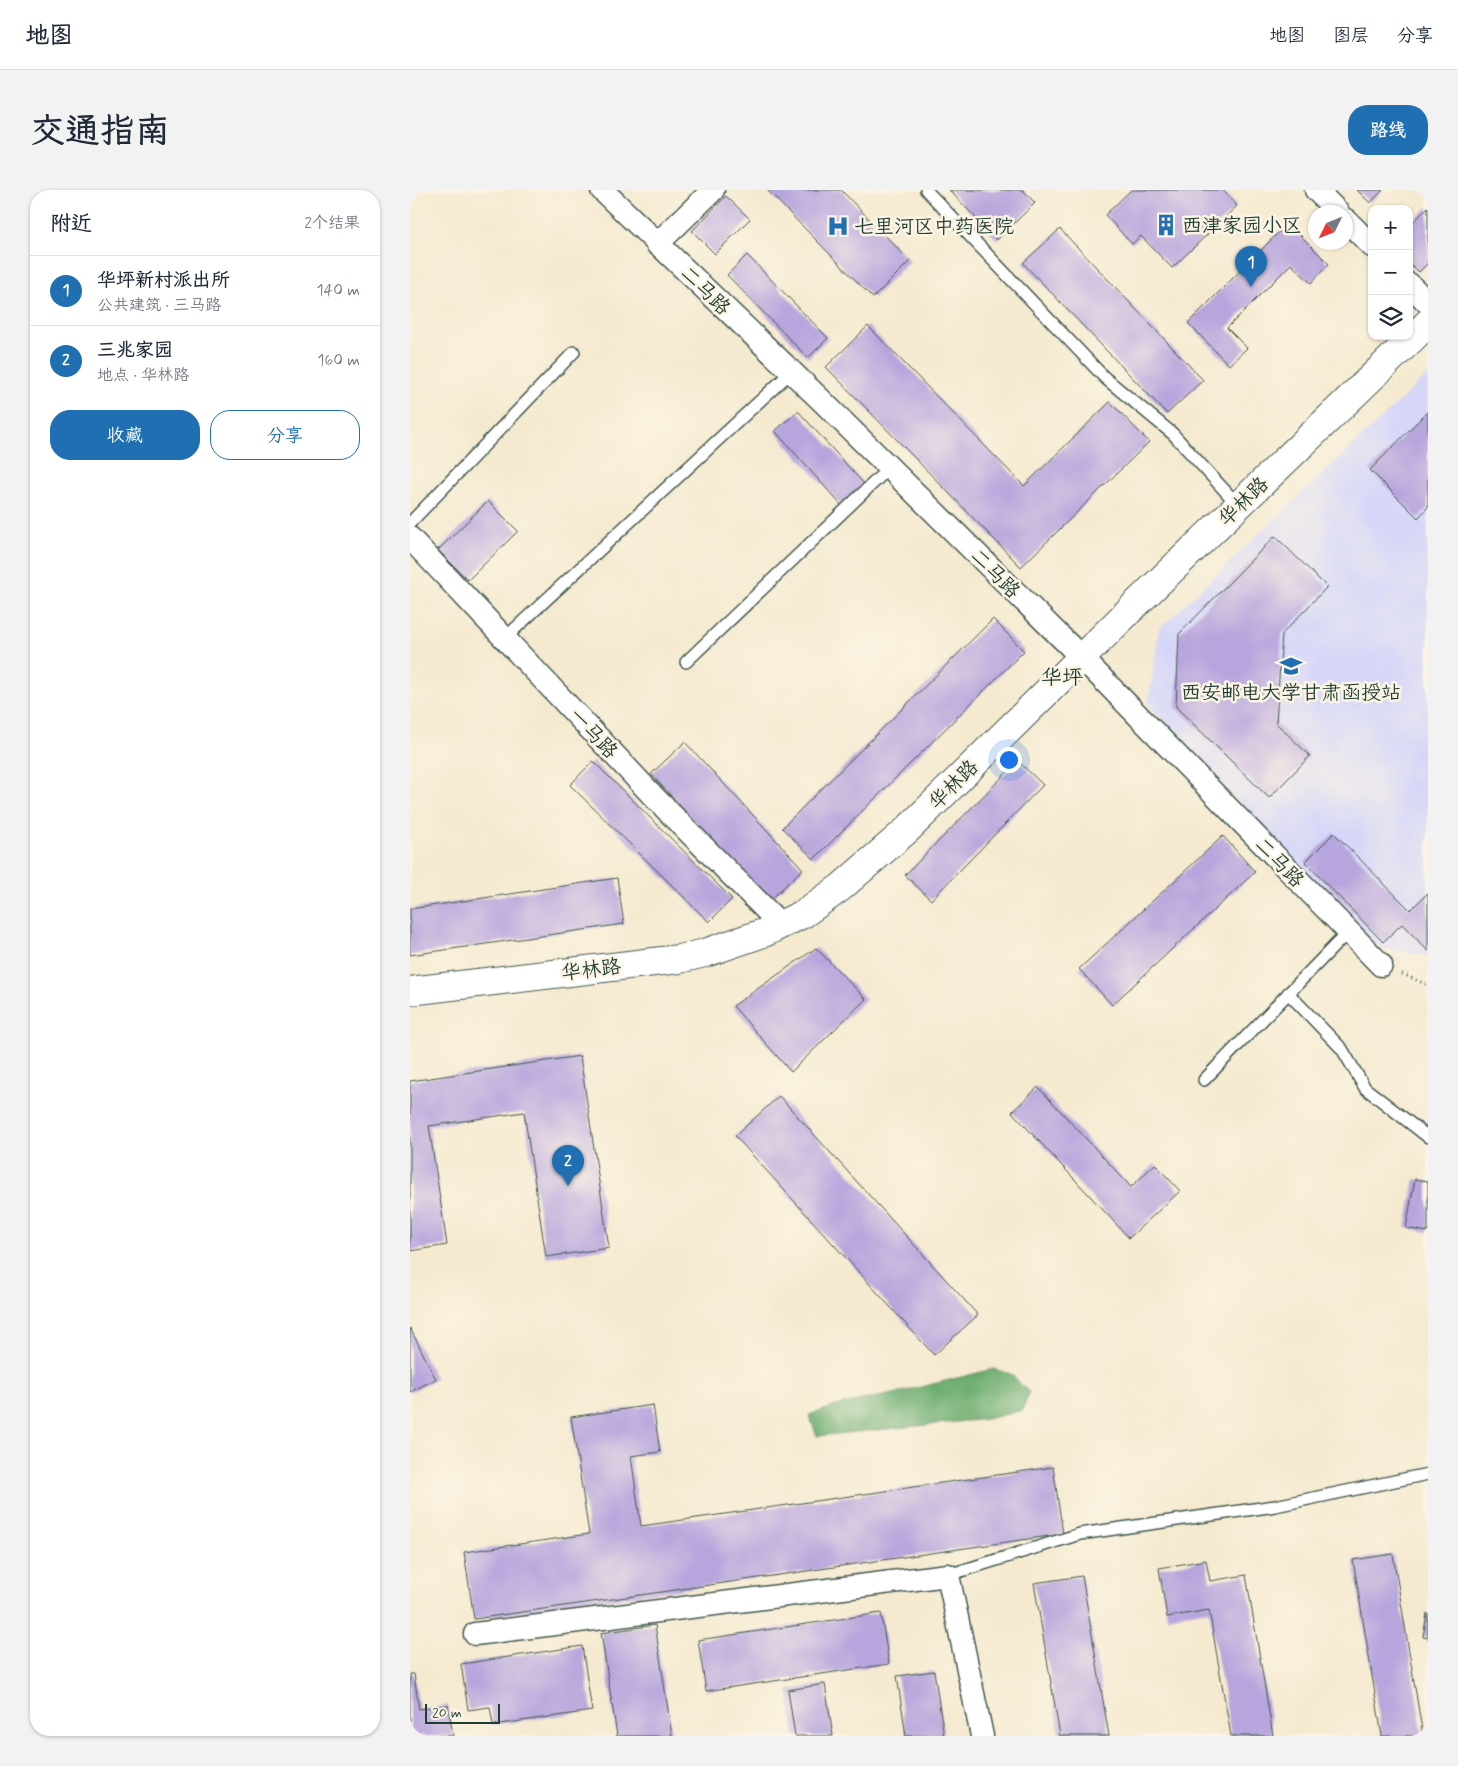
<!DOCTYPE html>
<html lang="zh">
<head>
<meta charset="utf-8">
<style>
  body { margin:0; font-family:Mynerve,"LXGW WenKai TC",sans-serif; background:#f2f2f3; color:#1f2937 }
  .controls { position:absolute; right:15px; top:15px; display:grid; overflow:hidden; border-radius:10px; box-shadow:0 1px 4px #0004 }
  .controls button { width:45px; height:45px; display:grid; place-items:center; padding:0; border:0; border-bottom:1px solid #e0e1e3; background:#fff; color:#1f2937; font:25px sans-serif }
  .compass { position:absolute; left:898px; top:15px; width:45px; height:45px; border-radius:50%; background:#fff; box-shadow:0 1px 4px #0004; rotate:227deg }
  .scale { position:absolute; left:15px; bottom:12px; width:75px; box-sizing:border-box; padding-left:5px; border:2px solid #1f3d34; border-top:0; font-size:14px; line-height:18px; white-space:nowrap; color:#1f3d34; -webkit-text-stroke:4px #fcf5e5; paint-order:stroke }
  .you { position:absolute; left:598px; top:569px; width:18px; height:18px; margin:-12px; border:4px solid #fff; border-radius:50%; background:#1a73e8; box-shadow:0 0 0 8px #1a73e833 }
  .badge { display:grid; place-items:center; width:32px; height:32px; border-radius:50%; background:#1f6fb2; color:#fff; font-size:16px; font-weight:700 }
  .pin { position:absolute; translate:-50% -41px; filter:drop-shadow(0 1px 2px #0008) }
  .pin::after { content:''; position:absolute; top:26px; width:18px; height:15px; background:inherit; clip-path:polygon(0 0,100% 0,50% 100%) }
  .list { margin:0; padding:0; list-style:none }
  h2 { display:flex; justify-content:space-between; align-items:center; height:65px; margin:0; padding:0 20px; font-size:21px }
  h2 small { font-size:16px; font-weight:400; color:#747a83 }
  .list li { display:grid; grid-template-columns:32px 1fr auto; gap:15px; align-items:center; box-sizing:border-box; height:70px; padding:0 20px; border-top:1px solid #e0e1e3 }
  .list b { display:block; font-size:19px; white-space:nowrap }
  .list p { margin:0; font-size:16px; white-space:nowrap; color:#747a83 }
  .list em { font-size:16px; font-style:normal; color:#747a83 }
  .actions { display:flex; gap:10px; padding:15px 20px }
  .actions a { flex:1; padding:11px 0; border:1px solid #1f6fb2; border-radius:20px; text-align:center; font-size:18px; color:#1f6fb2 }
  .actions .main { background:#1f6fb2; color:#fff }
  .icon { flex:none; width:28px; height:28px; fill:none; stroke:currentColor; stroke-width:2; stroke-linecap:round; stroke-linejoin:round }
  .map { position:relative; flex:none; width:1018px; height:1546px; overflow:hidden; border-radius:20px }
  header { display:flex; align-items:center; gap:30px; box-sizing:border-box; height:70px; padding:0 25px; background:#fff; border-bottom:1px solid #e0e1e3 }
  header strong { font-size:24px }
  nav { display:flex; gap:28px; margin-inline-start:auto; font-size:18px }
  .intro { display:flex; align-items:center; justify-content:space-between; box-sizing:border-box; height:120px; padding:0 30px }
  h1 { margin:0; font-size:35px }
  .button { padding:12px 22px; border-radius:20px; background:#1f6fb2; color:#fff; font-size:18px; font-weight:700 }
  main { display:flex; gap:30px; padding:0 30px }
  aside { flex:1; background:#fff; border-radius:20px; box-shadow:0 1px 4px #0004 }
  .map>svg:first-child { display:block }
</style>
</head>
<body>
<header>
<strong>地图</strong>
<nav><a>地图</a><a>图层</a><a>分享</a></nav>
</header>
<div class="intro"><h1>交通指南</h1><a class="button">路线</a></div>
<main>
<aside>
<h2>附近<small>2个结果</small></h2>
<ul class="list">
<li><span class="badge">1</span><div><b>华坪新村派出所</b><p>公共建筑 · 三马路</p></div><em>140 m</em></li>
<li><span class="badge">2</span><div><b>三兆家园</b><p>地点 · 华林路</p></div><em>160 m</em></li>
</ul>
<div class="actions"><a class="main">收藏</a><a>分享</a></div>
</aside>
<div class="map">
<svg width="1018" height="1546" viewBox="0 0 1018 1546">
  <rect width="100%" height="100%" fill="#fcf5e5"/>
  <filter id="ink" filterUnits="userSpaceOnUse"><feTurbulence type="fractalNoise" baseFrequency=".02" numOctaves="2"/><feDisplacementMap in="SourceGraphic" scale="10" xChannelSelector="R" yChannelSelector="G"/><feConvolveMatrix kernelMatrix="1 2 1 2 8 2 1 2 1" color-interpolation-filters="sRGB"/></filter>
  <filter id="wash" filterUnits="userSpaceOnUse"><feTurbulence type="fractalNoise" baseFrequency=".0096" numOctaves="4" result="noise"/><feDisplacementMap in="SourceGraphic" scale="20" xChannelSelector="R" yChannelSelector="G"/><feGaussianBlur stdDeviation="1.12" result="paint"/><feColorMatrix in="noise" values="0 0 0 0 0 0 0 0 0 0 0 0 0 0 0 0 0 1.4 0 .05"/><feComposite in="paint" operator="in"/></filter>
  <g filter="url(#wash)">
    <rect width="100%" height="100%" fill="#f5ead0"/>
    <!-- built -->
    <polygon fill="#d6d7f8" points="1018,184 1018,766 960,756 738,514 749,439"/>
    <!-- forest -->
    <polygon fill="#6aac6e" stroke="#447451" points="583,1179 601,1184 619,1202 613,1220 577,1229 407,1246 399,1225 432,1214 483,1204"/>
    <g id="blocks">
      <!-- building -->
      <g fill="#b7a5dd">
        <polygon points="357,0 431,0 500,71 463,108"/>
        <polygon points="539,0 613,0 625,13 587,50"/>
        <polygon points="721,0 813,0 827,16 762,78 731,46 722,54 695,25"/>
        <polygon points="947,0 973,0 960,13"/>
        <polygon points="316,6 340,29 305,64 282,41"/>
        <polygon points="1018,17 1018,73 1009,82 999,73 999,36"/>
        <polygon points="878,33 919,74 901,93 881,74 817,138 837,158 819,175 778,133"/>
        <polygon points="650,39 793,190 757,224 613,73"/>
        <polygon points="337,65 418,148 398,168 317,85"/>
        <polygon points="458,136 614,296 700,212 739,252 611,377 416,177"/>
        <polygon points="388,221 455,295 432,316 365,241"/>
        <polygon points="1018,221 1018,317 1008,328 960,280"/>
        <polygon points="78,311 108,341 58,390 28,360"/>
        <polygon points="865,346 917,397 872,444 866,533 900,566 859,608 766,517 769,444"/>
        <polygon points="583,429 614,461 404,669 372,638"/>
        <polygon points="275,552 393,679 358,712 241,584"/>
        <polygon points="183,571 322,709 299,732 160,595"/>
        <polygon points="608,571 633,595 521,710 495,685"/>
        <polygon points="924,643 1000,720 1018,703 1018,761 992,734 973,752 895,672"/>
        <polygon points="813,646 845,682 702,815 669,779"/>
        <polygon points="207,688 214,734 0,765 0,719"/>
        <polygon points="406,758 456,809 381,882 323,816"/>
        <polygon points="170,866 199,1058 136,1067 114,922 19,936 37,1055 0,1061 0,891"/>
        <polygon points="628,897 721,997 745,974 770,1001 719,1048 602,922"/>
        <polygon points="369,906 568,1125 524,1165 325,946"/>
        <polygon points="1005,989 1018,991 1018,1042 996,1038"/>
        <polygon points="0,1138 26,1189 0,1202"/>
        <polygon points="243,1215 250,1262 221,1266 231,1336 643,1277 653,1344 64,1429 54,1362 179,1344 161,1227"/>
        <polygon points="983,1364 1013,1546 972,1546 943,1370"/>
        <polygon points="796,1370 800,1391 836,1385 863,1546 821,1546 799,1420 757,1427 749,1378"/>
        <polygon points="672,1386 699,1546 650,1546 624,1393"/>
        <polygon points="471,1423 479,1474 296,1501 288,1450"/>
        <polygon points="1017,1423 1018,1424 1018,1448 1013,1447"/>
        <polygon points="245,1435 262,1546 207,1546 191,1443"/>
        <polygon points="172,1456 182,1521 83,1535 80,1517 58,1520 51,1474"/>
        <polygon points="524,1481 534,1546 496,1546 487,1486"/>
        <polygon points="0,1484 4,1484 9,1519 38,1515 43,1546 0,1546"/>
        <polygon points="415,1494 423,1546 385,1546 378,1500"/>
      </g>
    </g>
  </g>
  <g filter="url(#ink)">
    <use href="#blocks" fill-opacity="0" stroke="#3f574b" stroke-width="1"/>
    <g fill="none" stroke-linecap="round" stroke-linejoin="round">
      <!-- service casing -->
      <g stroke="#3f574b" stroke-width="14">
        <g id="service">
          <polyline points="516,0 695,188 763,244 828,315"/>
          <polyline points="0,333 164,162"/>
          <polyline points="94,449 381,182"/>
          <polyline points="276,472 479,278"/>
          <polyline points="878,803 932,859 955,898 1018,947"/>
          <polyline points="794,890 938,742"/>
          <polyline points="538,1385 670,1344 865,1316 1018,1284"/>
        </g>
      </g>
      <!-- minor casing -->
      <g stroke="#3f574b" stroke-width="25">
        <g id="minor">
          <polyline points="192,0 410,209 672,468 971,775"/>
          <polyline points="906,0 928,22"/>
          <polyline points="936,30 962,56"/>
          <polyline points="247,54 303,0"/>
          <polyline points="999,94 1018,113"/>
          <polyline points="0,348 246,609 371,735"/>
          <polyline points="65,1444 538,1385 572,1546"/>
        </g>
      </g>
      <!-- tertiary casing -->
      <g stroke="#3f574b" stroke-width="30">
        <polyline id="tertiary" points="0,801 269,769 295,763 356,742 393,724 430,698 497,640 724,416 1018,133"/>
      </g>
      <!-- path -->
      <polyline stroke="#3f574b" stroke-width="3" stroke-dasharray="1 4" stroke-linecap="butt" points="992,784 1018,795"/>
      <!-- service -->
      <use href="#service" stroke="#fff" stroke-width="11"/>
      <!-- minor -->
      <use href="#minor" stroke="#fff" stroke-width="22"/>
      <!-- tertiary -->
      <use href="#tertiary" stroke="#fff" stroke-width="28"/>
    </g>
  </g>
  <!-- icons -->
  <defs>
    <g id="building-bare" transform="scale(1.725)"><path d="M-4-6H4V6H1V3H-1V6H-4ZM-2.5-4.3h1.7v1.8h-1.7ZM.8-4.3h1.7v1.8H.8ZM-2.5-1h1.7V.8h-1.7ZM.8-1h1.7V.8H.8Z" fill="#1f6fb2" stroke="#fcf5e5" stroke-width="2.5" paint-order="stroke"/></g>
    <g id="hospital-bare" transform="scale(1.725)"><path d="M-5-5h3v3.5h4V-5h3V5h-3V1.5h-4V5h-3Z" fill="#1f6fb2" stroke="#fcf5e5" stroke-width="2.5" paint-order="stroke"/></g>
    <g id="university-bare" transform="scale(1.725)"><path d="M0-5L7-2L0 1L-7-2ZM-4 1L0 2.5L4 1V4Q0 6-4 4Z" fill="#1f6fb2" stroke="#fcf5e5" stroke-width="2.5" paint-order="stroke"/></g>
  </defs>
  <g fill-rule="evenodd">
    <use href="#building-bare" x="756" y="35"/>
    <use href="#hospital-bare" x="428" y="36"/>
    <use href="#university-bare" x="881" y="476"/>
  </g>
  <g text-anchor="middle" stroke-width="5" stroke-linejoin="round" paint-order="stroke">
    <!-- poi labels -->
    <g font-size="20" fill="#1f3d34" stroke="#fcf5e5" text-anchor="start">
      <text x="772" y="42">西津家园小区</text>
      <text x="444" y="43">七里河区中药医院</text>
      <text x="881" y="509" text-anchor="middle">西安邮电大学甘肃函授站</text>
    </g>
    <!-- street labels -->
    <g font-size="20" fill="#1f3d34" stroke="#fcf5e5">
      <text transform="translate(296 100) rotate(44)" y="7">二马路</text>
      <text transform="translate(833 311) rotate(-44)" y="7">华林路</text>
      <text transform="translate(586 383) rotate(45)" y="7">二马路</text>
      <text transform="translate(184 543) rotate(47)" y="7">一马路</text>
      <text transform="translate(543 594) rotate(-45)" y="7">华林路</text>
      <text transform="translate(870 672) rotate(46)" y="7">二马路</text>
      <text transform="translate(181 779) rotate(-7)" y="7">华林路</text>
    </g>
    <!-- neighbourhood labels -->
    <g font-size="21" fill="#1f3d34" stroke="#fcf5e5">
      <text x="652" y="494">华坪</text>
    </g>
  </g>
</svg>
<div class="controls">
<button>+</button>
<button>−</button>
<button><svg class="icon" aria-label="layers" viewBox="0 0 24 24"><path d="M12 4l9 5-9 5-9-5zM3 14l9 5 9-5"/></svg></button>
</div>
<svg class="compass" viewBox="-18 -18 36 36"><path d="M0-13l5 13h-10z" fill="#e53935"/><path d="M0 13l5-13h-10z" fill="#747a83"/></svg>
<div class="scale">20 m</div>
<div class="you"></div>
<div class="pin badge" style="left:841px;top:97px">1</div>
<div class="pin badge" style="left:158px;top:996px">2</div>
</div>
</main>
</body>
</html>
